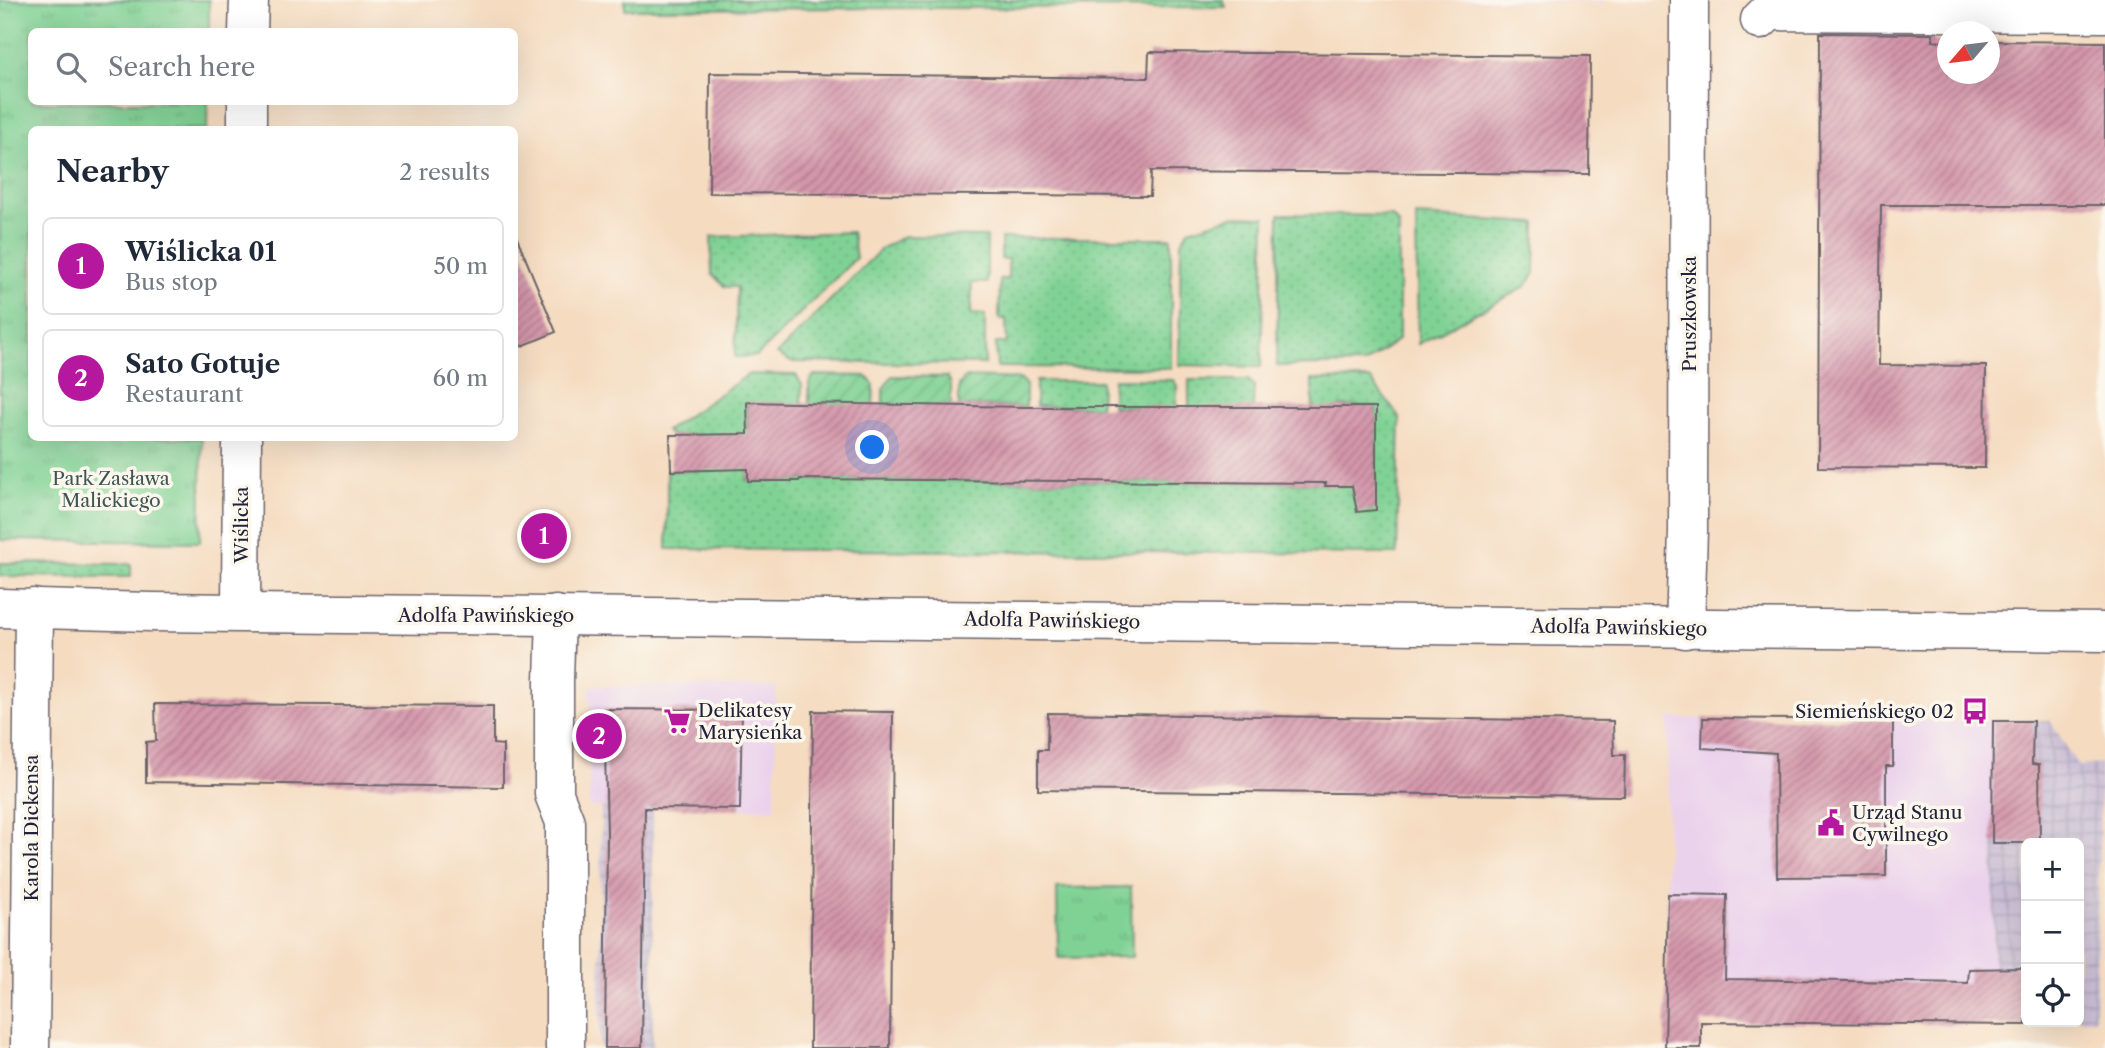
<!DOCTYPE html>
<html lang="en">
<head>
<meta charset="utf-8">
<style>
  body { margin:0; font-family:"Libre Caslon Text",serif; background:#f6f6f7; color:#1f2937 }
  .controls { position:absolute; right:21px; bottom:21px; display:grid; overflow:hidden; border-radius:10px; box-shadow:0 7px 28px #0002 }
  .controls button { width:63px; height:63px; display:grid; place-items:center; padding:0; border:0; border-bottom:2px solid #e0e1e3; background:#fff; color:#1f2937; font:35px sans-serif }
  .compass { position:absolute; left:1937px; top:21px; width:63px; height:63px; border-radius:50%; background:#fff; box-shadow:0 7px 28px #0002; rotate:242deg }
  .you { position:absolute; left:873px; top:448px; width:24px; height:24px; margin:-18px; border:5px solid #fff; border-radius:50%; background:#1a73e8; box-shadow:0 0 0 10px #1a73e833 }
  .badge { display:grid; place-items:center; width:46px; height:46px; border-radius:50%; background:#b5179e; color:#fff; font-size:23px; font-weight:700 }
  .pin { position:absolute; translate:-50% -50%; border:4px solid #fff; box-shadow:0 2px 7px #0006 }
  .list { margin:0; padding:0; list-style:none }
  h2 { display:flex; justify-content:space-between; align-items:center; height:91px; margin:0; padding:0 28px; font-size:30px }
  h2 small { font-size:23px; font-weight:400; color:#747a83 }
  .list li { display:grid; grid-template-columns:46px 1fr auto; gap:21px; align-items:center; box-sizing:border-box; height:98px; margin:0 14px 14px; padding:0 14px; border:2px solid #e0e1e3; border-radius:10px }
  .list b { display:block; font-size:26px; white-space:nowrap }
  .list p { margin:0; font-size:23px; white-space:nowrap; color:#747a83 }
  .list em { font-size:23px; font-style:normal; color:#747a83 }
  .icon { flex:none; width:38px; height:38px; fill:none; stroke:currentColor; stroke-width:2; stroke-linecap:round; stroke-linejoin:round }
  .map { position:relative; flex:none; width:2105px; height:1048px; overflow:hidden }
  .search { position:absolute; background:#fff; box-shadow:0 7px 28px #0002; left:28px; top:28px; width:490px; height:77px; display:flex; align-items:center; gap:18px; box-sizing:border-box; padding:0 24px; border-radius:10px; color:#747a83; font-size:26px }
  .panel { position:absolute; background:#fff; box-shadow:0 7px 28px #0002; left:28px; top:126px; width:490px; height:315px; border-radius:10px }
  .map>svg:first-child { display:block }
</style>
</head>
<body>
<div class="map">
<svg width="2105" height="1048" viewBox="0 0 2105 1048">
  <defs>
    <pattern id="industrial-grid" width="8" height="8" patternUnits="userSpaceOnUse" patternTransform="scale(1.75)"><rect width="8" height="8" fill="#cabfd6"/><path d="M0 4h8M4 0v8" fill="none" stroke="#ada4b9"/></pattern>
    <pattern id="grass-dots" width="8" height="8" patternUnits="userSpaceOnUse" patternTransform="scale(1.75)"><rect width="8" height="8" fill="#80d294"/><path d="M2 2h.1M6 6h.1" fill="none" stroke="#6eb480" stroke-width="1.8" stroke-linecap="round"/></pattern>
    <pattern id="park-tufts" width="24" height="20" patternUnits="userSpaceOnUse" patternTransform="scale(1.75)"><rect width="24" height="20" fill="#80d294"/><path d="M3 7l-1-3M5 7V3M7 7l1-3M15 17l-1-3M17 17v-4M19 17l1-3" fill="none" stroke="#6eb480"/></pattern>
    <pattern id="garden-furrows" width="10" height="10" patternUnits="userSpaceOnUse" patternTransform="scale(1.75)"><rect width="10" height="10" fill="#80d294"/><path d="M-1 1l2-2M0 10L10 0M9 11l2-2" fill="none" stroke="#6eb480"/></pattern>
    <pattern id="building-hatch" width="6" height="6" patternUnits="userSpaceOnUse" patternTransform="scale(1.75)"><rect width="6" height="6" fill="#d496ab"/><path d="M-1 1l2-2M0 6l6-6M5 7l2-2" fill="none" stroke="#ac7a8c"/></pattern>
  </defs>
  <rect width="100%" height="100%" fill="#fbf7ec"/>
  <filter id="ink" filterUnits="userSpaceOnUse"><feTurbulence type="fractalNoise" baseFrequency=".0143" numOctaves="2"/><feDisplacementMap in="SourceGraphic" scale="14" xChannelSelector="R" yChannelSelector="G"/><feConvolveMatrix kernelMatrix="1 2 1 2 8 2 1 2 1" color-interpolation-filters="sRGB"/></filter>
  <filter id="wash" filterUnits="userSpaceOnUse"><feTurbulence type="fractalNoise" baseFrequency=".00686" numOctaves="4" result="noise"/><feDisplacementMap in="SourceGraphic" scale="28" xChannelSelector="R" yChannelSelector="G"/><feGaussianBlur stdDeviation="1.57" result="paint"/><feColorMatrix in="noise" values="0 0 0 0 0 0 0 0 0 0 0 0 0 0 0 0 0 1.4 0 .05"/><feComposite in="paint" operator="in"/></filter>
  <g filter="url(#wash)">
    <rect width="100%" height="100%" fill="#f5dcc1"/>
    <!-- built -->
    <g fill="#ead1ec">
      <polygon points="1402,0 1604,0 1604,2"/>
      <polygon points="590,686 776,687 775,809 589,807"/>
      <polygon points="1668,718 1993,721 1994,1019 1991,1025 1666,1022"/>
    </g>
    <!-- industrial -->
    <g fill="url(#industrial-grid)">
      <polygon points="2050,720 2078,766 2101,764 2095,1019 2079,1019 2079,843 2026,843 2026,1019 1994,1019 1993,721"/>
      <polygon points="601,807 653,808 653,1048 600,1048"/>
    </g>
    <!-- grass -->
    <g fill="url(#grass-dots)" stroke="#517a68" stroke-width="2">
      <polygon points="625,0 1223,0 1226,7 625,9"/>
      <polygon points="1279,214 1391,216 1399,224 1399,339 1364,364 1277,366"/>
      <polygon points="1235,216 1265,217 1261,367 1179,365 1181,243 1188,230"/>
      <polygon points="1416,216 1536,223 1535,273 1525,287 1418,344"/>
      <polygon points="852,232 856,258 757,356 735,357 737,287 725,287 712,274 711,237"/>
      <polygon points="904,236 987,237 987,283 972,283 971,314 985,315 985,364 791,362 777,354 882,248"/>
      <polygon points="1001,238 1171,238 1171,368 997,367 996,343 1007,343 1006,319 999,319 1000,279 1008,279 1008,259 1001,259"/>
      <polygon points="749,374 796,375 802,385 801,404 747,403 748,481 799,481 800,479 1326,483 1325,485 1376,486 1376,407 1339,406 1339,408 1313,408 1312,380 1370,379 1400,418 1397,554 667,549 667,471 704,470 704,435 670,435 666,431"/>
      <polygon points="1113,379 1173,380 1177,386 1176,408 1112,406"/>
      <polygon points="1189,380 1248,380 1254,386 1253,408 1189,408"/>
      <polygon points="1036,381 1101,381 1100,407 1036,406"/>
      <polygon points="0,563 131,564 131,577 0,576"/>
    </g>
    <!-- park -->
    <g fill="url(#park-tufts)" stroke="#517a68" stroke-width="2">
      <polygon points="0,0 209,0 209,31 32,32 32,102 208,102 207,129 32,130 32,438 202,438 200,542 0,540"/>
      <polygon points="1131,887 1132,957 1058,958 1057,888"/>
    </g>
    <!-- garden -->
    <g fill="url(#garden-furrows)" stroke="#517a68" stroke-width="2">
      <polygon points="814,375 866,376 874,385 873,405 809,405 809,383"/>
      <polygon points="892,376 947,377 951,384 951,406 883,406 883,389"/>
      <polygon points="966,377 1020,379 1026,385 1026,407 959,406 959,385"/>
    </g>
    <g id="blocks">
      <!-- building -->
      <g fill="url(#building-hatch)">
        <polygon points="1820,33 1933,34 1933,41 1948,41 1948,74 1990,74 1990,41 2105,42 2105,205 1881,205 1879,365 1986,366 1985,468 1818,467"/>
        <polygon points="1149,52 1590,56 1589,174 1151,171 1150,196 709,193 710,73 1148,78"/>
        <polygon points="515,233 556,332 515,349"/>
        <polygon points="747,402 1026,407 1376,407 1376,510 1357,512 1352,486 1325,486 1326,483 800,479 799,481 748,481 748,469 671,471 670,435 748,434"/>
        <polygon points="155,704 493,706 493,744 503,745 503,787 146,782 146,742 156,741"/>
        <polygon points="604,709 742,710 740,809 645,808 642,1048 605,1048 607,833"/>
        <polygon points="813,711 893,712 890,1048 810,1048"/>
        <polygon points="1048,713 1613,721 1614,755 1625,755 1624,796 1038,790 1038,750 1047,750"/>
        <polygon points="1703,718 1893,720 1893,766 1886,766 1886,876 1777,877 1776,753 1702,748"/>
        <polygon points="1993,721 2033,721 2032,764 2039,765 2040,843 1992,843"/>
        <polygon points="1668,894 1727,895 1725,979 1968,983 1969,969 2026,968 2026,1025 1701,1022 1701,1048 1665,1048"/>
      </g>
    </g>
  </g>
  <g filter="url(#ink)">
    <use href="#blocks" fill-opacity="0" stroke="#6c636a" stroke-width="2"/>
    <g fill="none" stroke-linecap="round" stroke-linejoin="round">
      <!-- minor casing -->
      <g stroke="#6c636a" stroke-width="41">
        <g id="minor">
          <polyline points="1760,20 1769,11 2105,13"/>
          <polyline points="248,32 249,0"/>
          <polyline points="247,130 247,102"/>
          <polyline points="0,608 151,612 2105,632"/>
          <polyline points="241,612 242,438"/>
          <polyline points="556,615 554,680 554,794 565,822 565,1048"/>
          <polyline points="1685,629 1688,530 1689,0"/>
          <polyline points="30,1048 34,608"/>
        </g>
      </g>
      <!-- minor -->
      <use href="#minor" stroke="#fff" stroke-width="38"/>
    </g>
  </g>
  <!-- icons -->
  <defs>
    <g id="bus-bare" transform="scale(2.1)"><path d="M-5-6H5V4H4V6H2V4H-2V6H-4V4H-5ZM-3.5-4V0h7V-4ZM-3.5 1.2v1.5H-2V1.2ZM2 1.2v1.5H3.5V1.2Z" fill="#b5179e" stroke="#fbf7ec" stroke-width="2.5" paint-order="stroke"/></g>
    <g id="supermarket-bare" transform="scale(2.1)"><path d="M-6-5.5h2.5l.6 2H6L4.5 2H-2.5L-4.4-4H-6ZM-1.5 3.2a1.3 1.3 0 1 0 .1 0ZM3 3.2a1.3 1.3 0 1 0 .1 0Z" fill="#b5179e" stroke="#fbf7ec" stroke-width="2.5" paint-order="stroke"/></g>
    <g id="civic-bare" transform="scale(2.1)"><path d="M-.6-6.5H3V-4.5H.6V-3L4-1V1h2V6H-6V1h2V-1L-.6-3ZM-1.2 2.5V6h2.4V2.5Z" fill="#b5179e" stroke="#fbf7ec" stroke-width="2.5" paint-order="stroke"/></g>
  </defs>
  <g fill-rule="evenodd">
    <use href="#bus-bare" x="1975" y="711"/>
    <use href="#supermarket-bare" x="677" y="721"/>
    <use href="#civic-bare" x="1831" y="823"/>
  </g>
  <g text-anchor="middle" stroke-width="7" stroke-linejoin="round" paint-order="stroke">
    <!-- street labels -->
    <g font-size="19" fill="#22223b" stroke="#fbf7ec">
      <text transform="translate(1689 314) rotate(-90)" y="7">Pruszkowska</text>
      <text transform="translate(241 525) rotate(-90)" y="7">Wiślicka</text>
      <text x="486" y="622">Adolfa Pawińskiego</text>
      <text transform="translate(1052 620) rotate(1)" y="7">Adolfa Pawińskiego</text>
      <text transform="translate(1619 627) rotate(1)" y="7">Adolfa Pawińskiego</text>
      <text transform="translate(31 828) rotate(-90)" y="7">Karola Dickensa</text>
    </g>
    <!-- park labels -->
    <g font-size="19" fill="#3e5756" stroke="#fbf7ec">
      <text x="111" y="485">Park Zasława<tspan x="111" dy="22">Malickiego</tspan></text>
    </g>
    <!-- poi labels -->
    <g font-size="19" fill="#22223b" stroke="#fbf7ec" text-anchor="start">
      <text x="698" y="717">Delikatesy<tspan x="698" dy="22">Marysieńka</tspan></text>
      <text x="1954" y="718" text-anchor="end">Siemieńskiego 02</text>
      <text x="1852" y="819">Urząd Stanu<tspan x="1852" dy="22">Cywilnego</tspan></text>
    </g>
  </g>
</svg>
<div class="controls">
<button>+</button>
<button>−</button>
<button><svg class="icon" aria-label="locate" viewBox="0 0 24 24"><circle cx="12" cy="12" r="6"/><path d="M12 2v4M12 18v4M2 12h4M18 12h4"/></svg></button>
</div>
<svg class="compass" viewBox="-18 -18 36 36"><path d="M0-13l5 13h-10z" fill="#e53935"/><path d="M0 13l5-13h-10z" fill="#747a83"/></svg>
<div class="you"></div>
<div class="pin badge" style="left:544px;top:536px">1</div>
<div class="pin badge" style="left:599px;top:736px">2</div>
<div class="search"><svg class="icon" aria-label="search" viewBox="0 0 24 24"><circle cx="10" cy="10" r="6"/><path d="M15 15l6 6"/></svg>Search here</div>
<section class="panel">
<h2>Nearby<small>2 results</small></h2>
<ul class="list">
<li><span class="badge">1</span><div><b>Wiślicka 01</b><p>Bus stop</p></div><em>50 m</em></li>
<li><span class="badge">2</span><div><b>Sato Gotuje</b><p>Restaurant</p></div><em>60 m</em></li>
</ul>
</section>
</div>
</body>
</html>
